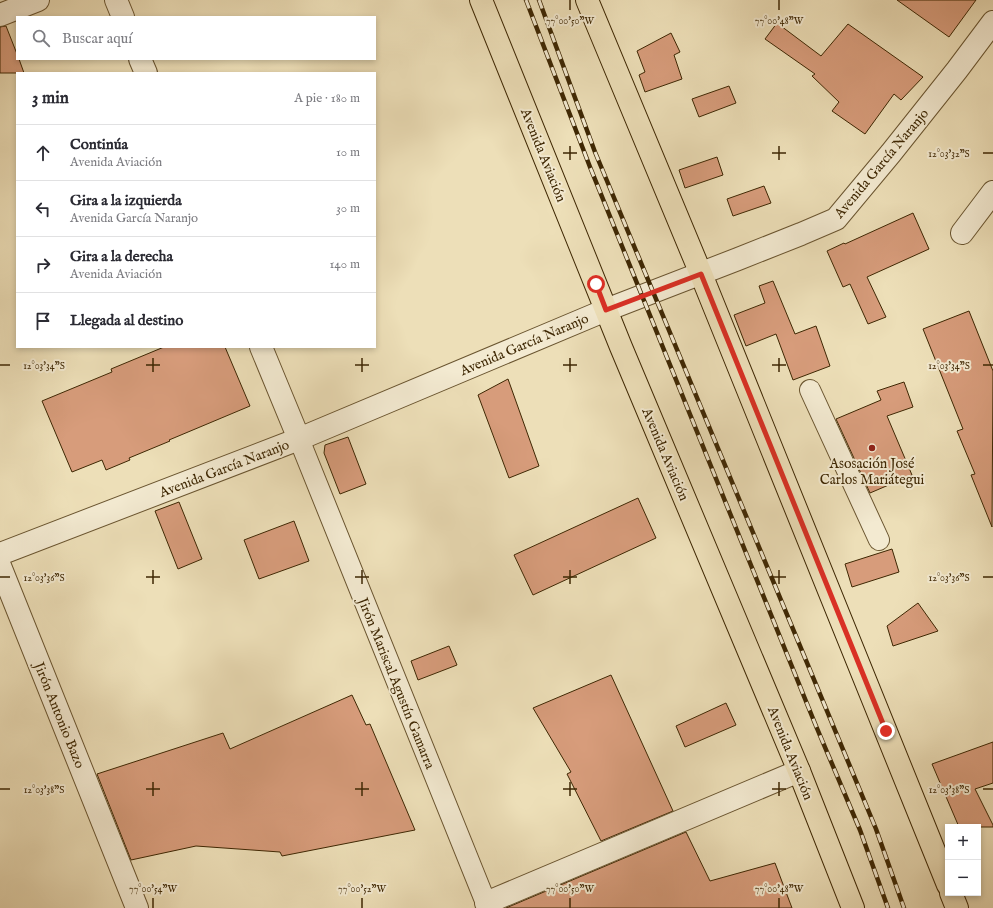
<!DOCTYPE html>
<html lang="es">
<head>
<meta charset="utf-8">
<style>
  body { margin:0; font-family:"IM FELL English",serif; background:#f7f7f7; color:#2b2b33 }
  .controls { position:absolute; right:12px; bottom:12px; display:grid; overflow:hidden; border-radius:0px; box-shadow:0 2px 6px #0003 }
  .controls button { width:36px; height:36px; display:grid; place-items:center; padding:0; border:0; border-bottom:1px solid #e1e1e2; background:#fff; color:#2b2b33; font:20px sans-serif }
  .stop { position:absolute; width:12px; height:12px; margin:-9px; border:3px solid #d93025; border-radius:50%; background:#fff }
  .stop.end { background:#d93025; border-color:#fff; box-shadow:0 1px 4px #0008 }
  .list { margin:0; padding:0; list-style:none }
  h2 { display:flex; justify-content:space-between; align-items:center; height:52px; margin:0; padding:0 16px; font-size:17px }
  h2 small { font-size:13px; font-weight:400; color:#7c7c81 }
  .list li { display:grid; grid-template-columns:26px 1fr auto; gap:12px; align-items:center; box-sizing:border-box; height:56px; padding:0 16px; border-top:1px solid #e1e1e2 }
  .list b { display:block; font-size:15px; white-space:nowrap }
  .list p { margin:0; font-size:13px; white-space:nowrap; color:#7c7c81 }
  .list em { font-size:13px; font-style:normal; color:#7c7c81 }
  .icon { flex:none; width:22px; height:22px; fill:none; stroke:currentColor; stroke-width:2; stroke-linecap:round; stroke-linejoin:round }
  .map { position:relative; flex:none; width:993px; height:908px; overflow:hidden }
  .search { position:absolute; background:#fff; box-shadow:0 2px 6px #0003; left:16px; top:16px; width:360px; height:44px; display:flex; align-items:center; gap:10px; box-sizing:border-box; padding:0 14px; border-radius:0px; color:#7c7c81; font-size:15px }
  .panel { position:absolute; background:#fff; box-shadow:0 2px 6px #0003; left:16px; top:72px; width:360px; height:276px; border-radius:0px }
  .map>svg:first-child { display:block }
</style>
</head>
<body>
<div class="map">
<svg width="993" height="908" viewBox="0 0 993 908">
  <rect width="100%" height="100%" fill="#eddfb8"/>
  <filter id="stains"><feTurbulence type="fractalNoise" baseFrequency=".005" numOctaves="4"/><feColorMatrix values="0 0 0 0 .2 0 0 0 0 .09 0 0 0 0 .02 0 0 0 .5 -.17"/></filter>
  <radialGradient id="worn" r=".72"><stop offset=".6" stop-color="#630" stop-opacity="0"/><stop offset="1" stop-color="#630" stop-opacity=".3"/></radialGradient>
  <!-- building -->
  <g fill="#d79c7b" stroke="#3e2703">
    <polygon points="897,0 976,0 949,37"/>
    <polygon points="777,23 821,56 848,24 923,77 901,100 894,94 865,134 832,111 839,102 812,76 815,74 765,39"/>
    <polygon points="6,26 17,54 17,59 19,59 24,73 0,73 0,27"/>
    <polygon points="671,33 680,52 674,55 682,79 645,92 639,75 645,72 637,51"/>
    <polygon points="729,86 736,103 699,117 692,99"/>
    <polygon points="717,157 723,175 685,188 679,170"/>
    <polygon points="764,186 771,203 733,216 727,199"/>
    <polygon points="913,213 929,249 867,277 886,317 868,324 850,284 843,287 827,251 844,243 845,244"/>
    <polygon points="773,281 795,334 816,326 830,366 793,380 776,334 746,346 734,315 765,303 759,286"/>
    <polygon points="969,311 993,371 992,527 971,475 975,474 957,431 963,429 923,329"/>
    <polygon points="164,347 225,347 250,406 169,440 170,441 129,458 130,460 106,470 102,460 72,472 42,401 112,372 111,369"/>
    <polygon points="508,379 539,466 509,478 478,395"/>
    <polygon points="904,382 913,407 887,416 912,475 870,493 836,419 881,400 877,391"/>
    <polygon points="348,437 366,484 340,494 324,453 325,445"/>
    <polygon points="638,498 656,538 533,595 514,555"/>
    <polygon points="179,502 202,559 178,569 155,511"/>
    <polygon points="294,521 309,561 259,579 244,540"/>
    <polygon points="892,549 899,572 852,587 845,564"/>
    <polygon points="918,603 938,631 893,646 887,626"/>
    <polygon points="449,646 457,665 418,680 411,661"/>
    <polygon points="611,675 673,811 601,841 567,774 571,772 533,708"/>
    <polygon points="352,695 366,725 370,724 415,830 282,856 280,852 196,846 131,860 97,774 223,733 230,749"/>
    <polygon points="726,703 736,725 685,747 676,726"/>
    <polygon points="993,742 993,783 975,789 993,825 993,827 959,827 932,764"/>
    <polygon points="686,832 710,881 775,863 792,908 506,908"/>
  </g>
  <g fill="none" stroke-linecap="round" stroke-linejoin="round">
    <!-- pedestrian casing -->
    <g stroke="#6a5530" stroke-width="22">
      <g id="pedestrian">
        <polyline points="810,390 879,540"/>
        <polyline points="299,439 488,908"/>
      </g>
    </g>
    <!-- minor casing -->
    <g stroke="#6a5530" stroke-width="24">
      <g id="minor">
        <polyline points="116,0 123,17"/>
        <polyline points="0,15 38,0"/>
        <polyline points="140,59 146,73"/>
        <polyline points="962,233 993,192"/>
        <polyline points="261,347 299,439"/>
        <polyline points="0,554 299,439 606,310 738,259 801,234 836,219 891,153 957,70 993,22"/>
        <polyline points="0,566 137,908"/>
        <polyline points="486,903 799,771"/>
      </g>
    </g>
    <!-- primary casing -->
    <g stroke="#3e2703" stroke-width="24">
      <g id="primary">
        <polyline points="481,0 621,347 799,771 853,908"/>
        <polyline points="587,0 701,274 948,885"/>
        <polyline points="951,893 957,908"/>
      </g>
    </g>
    <!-- pedestrian -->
    <use href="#pedestrian" stroke="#f3ead1" stroke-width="20"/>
    <!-- minor -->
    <use href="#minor" stroke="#f3ead1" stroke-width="22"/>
    <!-- primary -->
    <use href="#primary" stroke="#eddfb8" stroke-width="22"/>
    <!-- rail casing -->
    <g stroke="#3e2703" stroke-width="4.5">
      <g id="rail">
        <polyline points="526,0 590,167 816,726 860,830 888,908"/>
        <polyline points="539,0 595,152 876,829 904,908"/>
      </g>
    </g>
    <!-- rail -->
    <use href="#rail" stroke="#f3ead1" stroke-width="3" stroke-dasharray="9" stroke-linecap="butt"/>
  </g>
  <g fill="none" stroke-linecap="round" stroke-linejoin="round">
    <!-- route -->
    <polyline stroke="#d93025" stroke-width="5" points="596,284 606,310 701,274 886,731"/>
  </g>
  <!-- ticks -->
  <path fill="none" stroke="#3e2703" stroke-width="1.5" d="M570,0V10M779,0V10M570,146V160M779,146V160M563,153H577M772,153H786M983,153H993M153,358V372M362,358V372M570,358V372M779,358V372M0,365H10M146,365H160M355,365H369M563,365H577M772,365H786M983,365H993M153,570V584M362,570V584M570,570V584M779,570V584M0,577H10M146,577H160M355,577H369M563,577H577M772,577H786M983,577H993M153,782V796M362,782V796M570,782V796M779,782V796M0,789H10M146,789H160M355,789H369M563,789H577M772,789H786M983,789H993M153,898V908M362,898V908M570,898V908M779,898V908"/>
  <!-- markers -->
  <circle fill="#8f2418" stroke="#f3ead1" stroke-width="1.5" cx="872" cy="448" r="4"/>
  <g text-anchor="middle" stroke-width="4" stroke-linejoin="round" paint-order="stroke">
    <!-- street labels -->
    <g font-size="14" fill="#3e2703" stroke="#f3ead1">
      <text transform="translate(544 155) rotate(68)" y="5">Avenida Aviación</text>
      <text transform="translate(881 163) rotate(-50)" y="5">Avenida García Naranjo</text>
      <text transform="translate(524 344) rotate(-23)" y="5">Avenida García Naranjo</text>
      <text transform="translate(666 454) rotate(67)" y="5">Avenida Aviación</text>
      <text transform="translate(224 468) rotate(-21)" y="5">Avenida García Naranjo</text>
      <text transform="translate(397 683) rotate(68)" y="5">Jirón Mariscal Agustín Gamarra</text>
      <text transform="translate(60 715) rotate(68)" y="5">Jirón Antonio Bazo</text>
      <text transform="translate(791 753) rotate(68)" y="5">Avenida Aviación</text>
    </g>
    <!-- poi labels -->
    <g font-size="14" fill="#3e2703" stroke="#f3ead1">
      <text x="872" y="468">Asosación José<tspan x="872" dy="16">Carlos Mariátegui</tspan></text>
    </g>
  </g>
  <g font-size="10" text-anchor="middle" fill="#3e2703" stroke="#f3ead1" stroke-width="4" stroke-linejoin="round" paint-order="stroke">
    <text x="570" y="24">77°00'50"W</text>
    <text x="779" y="24">77°00'48"W</text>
    <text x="949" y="157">12°03'32"S</text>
    <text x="44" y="369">12°03'34"S</text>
    <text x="949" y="369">12°03'34"S</text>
    <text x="44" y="581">12°03'36"S</text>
    <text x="949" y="581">12°03'36"S</text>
    <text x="44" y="793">12°03'38"S</text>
    <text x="949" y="793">12°03'38"S</text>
    <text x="153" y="892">77°00'54"W</text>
    <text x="362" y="892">77°00'52"W</text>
    <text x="570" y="892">77°00'50"W</text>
    <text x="779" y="892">77°00'48"W</text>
  </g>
  <rect width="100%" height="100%" filter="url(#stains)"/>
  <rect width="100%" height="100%" fill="url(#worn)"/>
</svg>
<div class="controls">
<button>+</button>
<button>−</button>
</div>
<div class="stop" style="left:596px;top:284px"></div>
<div class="stop end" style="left:886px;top:731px"></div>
<div class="search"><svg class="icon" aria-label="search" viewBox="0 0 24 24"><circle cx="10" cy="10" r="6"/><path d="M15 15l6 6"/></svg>Buscar aquí</div>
<section class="panel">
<h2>3 min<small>A pie · 180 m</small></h2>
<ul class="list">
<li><svg class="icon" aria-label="ahead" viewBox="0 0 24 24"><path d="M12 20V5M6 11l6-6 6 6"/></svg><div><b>Continúa</b><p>Avenida Aviación</p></div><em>10 m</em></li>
<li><svg class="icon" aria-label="left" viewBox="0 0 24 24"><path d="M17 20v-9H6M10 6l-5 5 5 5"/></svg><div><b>Gira a la izquierda</b><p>Avenida García Naranjo</p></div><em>30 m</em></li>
<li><svg class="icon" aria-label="right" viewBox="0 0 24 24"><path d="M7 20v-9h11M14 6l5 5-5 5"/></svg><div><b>Gira a la derecha</b><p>Avenida Aviación</p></div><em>140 m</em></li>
<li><svg class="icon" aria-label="arrive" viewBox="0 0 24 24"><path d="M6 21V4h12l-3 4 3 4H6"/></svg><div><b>Llegada al destino</b></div></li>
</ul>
</section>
</div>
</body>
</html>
